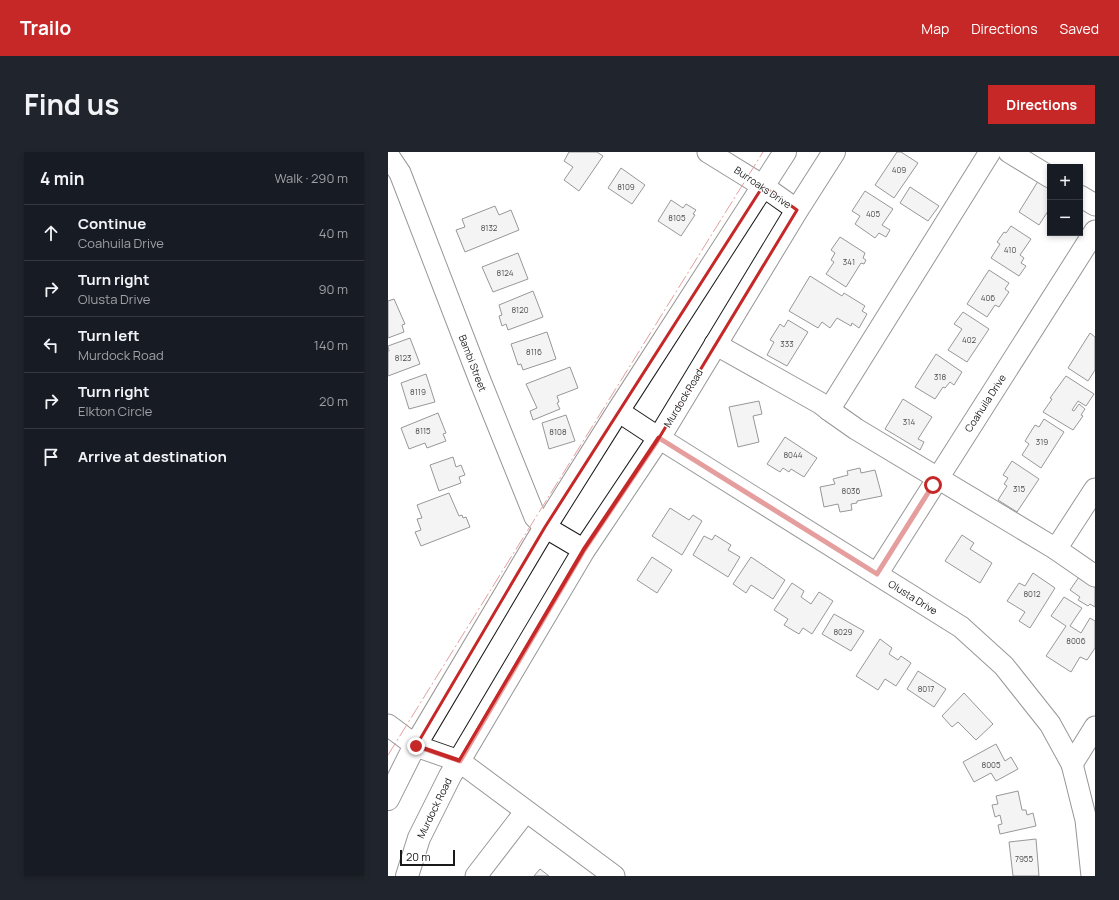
<!DOCTYPE html>
<html lang="en">
<head>
<meta charset="utf-8">
<style>
  body { margin:0; font-family:Manrope,sans-serif; background:#20242c; color:#f1f3f6 }
  .controls { position:absolute; right:12px; top:12px; display:grid; overflow:hidden; border-radius:0px; box-shadow:0 2px 6px #0003 }
  .controls button { width:36px; height:36px; display:grid; place-items:center; padding:0; border:0; border-bottom:1px solid #363941; background:#171b24; color:#f1f3f6; font:20px sans-serif }
  .scale { position:absolute; left:12px; bottom:10px; width:55px; box-sizing:border-box; padding-left:4px; border:2px solid #1a1a1a; border-top:0; font-size:11px; line-height:14px; white-space:nowrap; color:#1a1a1a; -webkit-text-stroke:3px #fff; paint-order:stroke }
  .stop { position:absolute; width:12px; height:12px; margin:-9px; border:3px solid #c62828; border-radius:50%; background:#fff }
  .stop.end { background:#c62828; border-color:#fff; box-shadow:0 1px 4px #0008 }
  .list { margin:0; padding:0; list-style:none }
  h2 { display:flex; justify-content:space-between; align-items:center; height:52px; margin:0; padding:0 16px; font-size:17px }
  h2 small { font-size:13px; font-weight:400; color:#9ea1a6 }
  .list li { display:grid; grid-template-columns:26px 1fr auto; gap:12px; align-items:center; box-sizing:border-box; height:56px; padding:0 16px; border-top:1px solid #363941 }
  .list b { display:block; font-size:15px; white-space:nowrap }
  .list p { margin:0; font-size:13px; white-space:nowrap; color:#9ea1a6 }
  .list em { font-size:13px; font-style:normal; color:#9ea1a6 }
  .icon { flex:none; width:22px; height:22px; fill:none; stroke:currentColor; stroke-width:2; stroke-linecap:round; stroke-linejoin:round }
  .map { position:relative; flex:none; width:707px; height:724px; overflow:hidden; border-radius:0px }
  header { display:flex; align-items:center; gap:24px; box-sizing:border-box; height:56px; padding:0 20px; background:#c62828; color:#fff }
  header strong { font-size:19px }
  nav { display:flex; gap:22px; margin-inline-start:auto; font-size:14px }
  .intro { display:flex; align-items:center; justify-content:space-between; box-sizing:border-box; height:96px; padding:0 24px }
  h1 { margin:0; font-size:28px }
  .button { padding:10px 18px; border-radius:0px; background:#c62828; color:#fff; font-size:14px; font-weight:700 }
  main { display:flex; gap:24px; padding:0 24px }
  aside { flex:1; background:#171b24; border-radius:0px; box-shadow:0 2px 6px #0003 }
  .map>svg:first-child { display:block }
</style>
</head>
<body>
<header>
<strong>Trailo</strong>
<nav><a>Map</a><a>Directions</a><a>Saved</a></nav>
</header>
<div class="intro"><h1>Find us</h1><a class="button">Directions</a></div>
<main>
<aside>
<h2>4 min<small>Walk · 290 m</small></h2>
<ul class="list">
<li><svg class="icon" aria-label="ahead" viewBox="0 0 24 24"><path d="M12 20V5M6 11l6-6 6 6"/></svg><div><b>Continue</b><p>Coahuila Drive</p></div><em>40 m</em></li>
<li><svg class="icon" aria-label="right" viewBox="0 0 24 24"><path d="M7 20v-9h11M14 6l5 5-5 5"/></svg><div><b>Turn right</b><p>Olusta Drive</p></div><em>90 m</em></li>
<li><svg class="icon" aria-label="left" viewBox="0 0 24 24"><path d="M17 20v-9H6M10 6l-5 5 5 5"/></svg><div><b>Turn left</b><p>Murdock Road</p></div><em>140 m</em></li>
<li><svg class="icon" aria-label="right" viewBox="0 0 24 24"><path d="M7 20v-9h11M14 6l5 5-5 5"/></svg><div><b>Turn right</b><p>Elkton Circle</p></div><em>20 m</em></li>
<li><svg class="icon" aria-label="arrive" viewBox="0 0 24 24"><path d="M6 21V4h12l-3 4 3 4H6"/></svg><div><b>Arrive at destination</b></div></li>
</ul>
</aside>
<div class="map">
<svg width="707" height="724" viewBox="0 0 707 724">
  <rect width="100%" height="100%" fill="#fff"/>
  <!-- building -->
  <g fill="#e6e6e6" stroke="#1a1a1a">
    <polygon points="181,0 209,0 215,4 191,39 176,28 185,15 176,9"/>
    <polygon points="509,0 513,0 530,11 506,46 487,33"/>
    <polygon points="233,16 257,33 244,52 220,36"/>
    <polygon points="652,26 662,33 662,56 651,73 631,60"/>
    <polygon points="522,35 551,54 540,69 512,51"/>
    <polygon points="477,39 505,57 494,73 502,78 498,85 491,81 487,86 467,72 472,64 464,59"/>
    <polygon points="283,48 295,56 298,52 308,58 305,62 307,63 293,84 270,69"/>
    <polygon points="107,54 111,63 123,58 131,78 77,100 68,78 77,75 74,67"/>
    <polygon points="623,74 643,87 632,103 636,106 633,111 638,114 631,124 603,106 612,92 609,90 616,80 618,81"/>
    <polygon points="452,85 477,101 475,106 478,108 476,112 473,111 458,135 438,122 446,110 443,108 447,101 443,98"/>
    <polygon points="130,101 140,127 105,140 94,115"/>
    <polygon points="601,118 621,131 617,137 621,140 611,155 607,153 599,165 579,152"/>
    <polygon points="422,124 454,144 456,141 477,154 474,159 479,162 471,176 464,171 463,174 449,166 442,176 434,170 430,176 401,159"/>
    <polygon points="145,139 155,165 120,178 118,172 114,174 111,164 114,163 111,153"/>
    <polygon points="6,147 17,172 14,173 16,180 0,186 0,149"/>
    <polygon points="575,160 601,177 579,210 560,198 574,177 566,172"/>
    <polygon points="400,168 420,180 399,214 379,203 386,190 382,188 392,172 396,175"/>
    <polygon points="159,180 168,207 135,218 133,212 130,213 123,192"/>
    <polygon points="702,181 707,185 707,218 700,229 680,216"/>
    <polygon points="22,186 32,212 0,224 0,199 1,199 0,194"/>
    <polygon points="548,202 574,220 566,233 562,230 557,236 555,235 547,247 527,235"/>
    <polygon points="182,215 190,236 169,244 171,250 169,251 172,257 145,268 142,259 149,256 138,232"/>
    <polygon points="38,222 47,250 21,257 13,231"/>
    <polygon points="678,224 706,242 698,254 690,249 684,258 686,259 691,252 697,257 693,263 695,264 685,278 655,260 664,247 662,246"/>
    <polygon points="515,247 544,265 530,287 536,290 532,298 497,277"/>
    <polygon points="371,249 374,262 365,264 371,290 350,295 341,255"/>
    <polygon points="50,261 58,281 55,282 58,289 39,296 37,291 21,297 13,276"/>
    <polygon points="178,263 187,289 161,297 154,271"/>
    <polygon points="656,267 676,280 653,316 634,303 641,292 637,289 647,273 651,275"/>
    <polygon points="397,285 429,306 416,325 403,317 401,320 395,316 392,320 379,312"/>
    <polygon points="65,305 68,315 73,313 77,323 71,325 73,331 51,339 42,313"/>
    <polygon points="624,309 651,327 629,360 610,348 619,334 616,332 620,326 615,323"/>
    <polygon points="472,316 473,321 487,318 494,344 469,349 469,351 463,352 464,358 452,360 450,352 436,355 432,335 447,332 445,327 460,323 459,319"/>
    <polygon points="61,341 71,364 74,363 75,366 78,365 82,375 33,394 27,380 33,378 29,367 34,366 29,353"/>
    <polygon points="282,356 301,368 305,363 314,369 294,403 264,384"/>
    <polygon points="327,383 343,393 340,398 352,405 340,425 305,403 316,384 324,388"/>
    <polygon points="574,383 586,391 582,397 604,411 592,431 557,409"/>
    <polygon points="264,405 284,418 269,441 249,428"/>
    <polygon points="363,405 397,428 385,447 363,433 358,441 345,432"/>
    <polygon points="645,421 667,436 642,476 631,469 637,460 619,449 631,431 637,434"/>
    <polygon points="691,425 707,435 707,455 702,452 700,454 690,448 692,445 682,438"/>
    <polygon points="404,431 416,439 413,445 423,452 431,440 445,449 424,482 415,476 411,482 396,473 400,467 386,458"/>
    <polygon points="676,445 694,456 682,474 693,481 702,466 707,469 707,496 699,508 692,505 683,520 658,504 678,474 663,464"/>
    <polygon points="446,462 476,479 463,499 434,482"/>
    <polygon points="492,487 504,496 501,502 510,508 513,504 523,511 508,534 497,527 490,538 468,524"/>
    <polygon points="530,519 558,537 546,555 519,537"/>
    <polygon points="576,541 605,572 588,588 570,570 564,575 554,564"/>
    <polygon points="608,592 617,609 623,605 630,617 608,629 603,621 586,630 575,610"/>
    <polygon points="630,639 634,658 638,658 639,663 645,661 648,674 612,682 610,673 614,672 612,663 607,665 604,653 610,652 608,644"/>
    <polygon points="648,687 651,724 625,724 621,690"/>
    <polygon points="152,717 161,724 146,724"/>
  </g>
  <g fill="none" stroke-linecap="round" stroke-linejoin="round">
    <!-- minor casing -->
    <g stroke="#1a1a1a" stroke-width="23">
      <g id="minor">
        <polyline points="320,0 375,34 409,58"/>
        <polyline points="621,0 662,25"/>
        <polyline points="0,3 12,21 91,226 147,365 157,375 196,398"/>
        <polyline points="692,44 707,53"/>
        <polyline points="327,192 432,251 441,258 602,0"/>
        <polyline points="441,258 468,277 668,397 707,337"/>
        <polyline points="230,259 271,286 573,475 616,514 662,572 684,612 698,668 704,724"/>
        <polyline points="668,397 707,424"/>
        <polyline points="489,422 707,79"/>
        <polyline points="0,573 28,594 71,609 226,724"/>
        <polyline points="684,612 707,575"/>
        <polyline points="88,724 138,659"/>
      </g>
    </g>
    <!-- major casing -->
    <g stroke="#1a1a1a" stroke-width="24">
      <g id="major">
        <polyline points="0,647 24,599 157,375 230,259 397,0"/>
        <polyline points="19,724 31,686 62,624 196,398 271,286 409,58 446,0"/>
      </g>
    </g>
    <!-- minor -->
    <use href="#minor" stroke="#fff" stroke-width="21"/>
    <!-- major -->
    <use href="#major" stroke="#fff" stroke-width="22"/>
    <!-- power -->
    <polyline stroke="#c62828" stroke-width="1" stroke-dasharray="14 3 2 3" stroke-linecap="butt" points="0,603 375,0"/>
  </g>
  <g fill="none" stroke-linecap="round" stroke-linejoin="round">
    <!-- route -->
    <polyline stroke="#c62828" stroke-width="5" points="28,594 72,609 196,398 271,286 489,422 545,333"/>
  </g>
  <!-- marked area -->
  <path d="M0 0H707V724H0ZM375,34L409,58L271,286L196,398L71,609L28,594L157,375Z" fill="#fff" fill-opacity=".55" fill-rule="evenodd"/>
  <path fill="none" stroke="#c62828" stroke-width="3" stroke-linejoin="round" d="M375,34L409,58L271,286L196,398L71,609L28,594L157,375Z"/>
  <g text-anchor="middle" stroke-width="3" stroke-linejoin="round" paint-order="stroke">
    <!-- number labels -->
    <g font-size="8" fill="#4d4d4d">
      <text x="511" y="21">409</text>
      <text x="238" y="38">8109</text>
      <text x="485" y="65">405</text>
      <text x="289" y="69">8105</text>
      <text x="101" y="79">8132</text>
      <text x="622" y="101">410</text>
      <text x="461" y="113">341</text>
      <text x="117" y="124">8124</text>
      <text x="600" y="149">406</text>
      <text x="132" y="161">8120</text>
      <text x="581" y="191">402</text>
      <text x="399" y="195">333</text>
      <text x="146" y="203">8116</text>
      <text x="15" y="209">8123</text>
      <text x="552" y="228">318</text>
      <text x="30" y="243">8119</text>
      <text x="521" y="273">314</text>
      <text x="35" y="282">8115</text>
      <text x="170" y="283">8108</text>
      <text x="654" y="293">319</text>
      <text x="405" y="306">8044</text>
      <text x="631" y="340">315</text>
      <text x="463" y="342">8036</text>
      <text x="644" y="445">8012</text>
      <text x="455" y="483">8029</text>
      <text x="688" y="492">8006</text>
      <text x="538" y="540">8017</text>
      <text x="603" y="616">8005</text>
      <text x="636" y="710">7955</text>
    </g>
    <!-- street labels -->
    <g font-size="10" fill="#1a1a1a" stroke="#fff">
      <text transform="translate(375 35) rotate(34)" y="4">Burroaks Drive</text>
      <text transform="translate(85 211) rotate(69)" y="4">Bambi Street</text>
      <text transform="translate(295 246) rotate(-59)" y="4">Murdock Road</text>
      <text transform="translate(597 251) rotate(-57)" y="4">Coahuila Drive</text>
      <text transform="translate(525 445) rotate(32)" y="4">Olusta Drive</text>
      <text transform="translate(46 656) rotate(-64)" y="4">Murdock Road</text>
    </g>
  </g>
</svg>
<div class="controls">
<button>+</button>
<button>−</button>
</div>
<div class="scale">20 m</div>
<div class="stop" style="left:545px;top:333px"></div>
<div class="stop end" style="left:28px;top:594px"></div>
</div>
</main>
</body>
</html>
